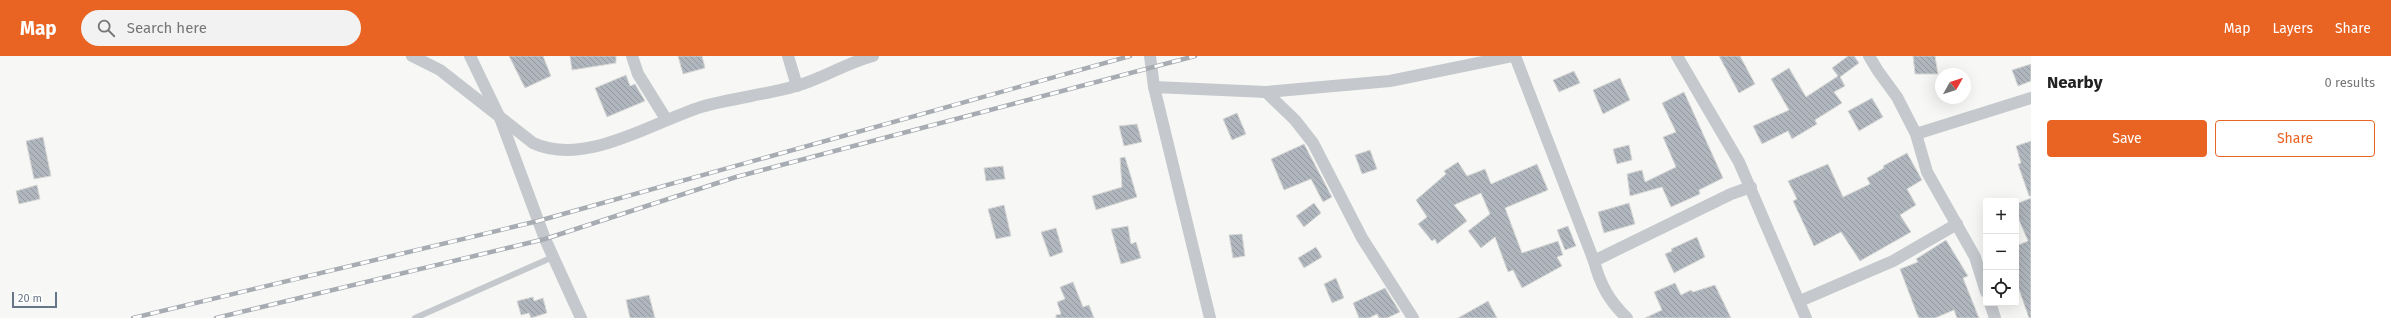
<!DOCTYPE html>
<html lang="en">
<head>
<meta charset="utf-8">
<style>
  body { margin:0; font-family:"Fira Sans",sans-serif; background:#f2f2f2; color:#222 }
  .controls { position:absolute; right:12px; bottom:12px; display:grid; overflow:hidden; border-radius:4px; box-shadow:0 4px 16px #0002 }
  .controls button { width:36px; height:36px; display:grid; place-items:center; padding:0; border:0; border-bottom:1px solid #e0e0e0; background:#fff; color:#222; font:20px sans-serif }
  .compass { position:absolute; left:1935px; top:12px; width:36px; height:36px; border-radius:50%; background:#fff; box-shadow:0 4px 16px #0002; rotate:51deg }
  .scale { position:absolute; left:12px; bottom:10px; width:45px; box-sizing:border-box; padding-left:4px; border:2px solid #667587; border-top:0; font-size:11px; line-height:14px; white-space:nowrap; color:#667587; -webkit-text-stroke:3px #fff; paint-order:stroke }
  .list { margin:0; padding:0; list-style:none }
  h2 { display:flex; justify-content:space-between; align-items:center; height:52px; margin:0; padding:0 16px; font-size:17px }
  h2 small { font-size:13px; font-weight:400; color:#767676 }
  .actions { display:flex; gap:8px; padding:12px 16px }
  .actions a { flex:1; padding:9px 0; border:1px solid #e96423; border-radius:4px; text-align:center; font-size:14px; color:#e96423 }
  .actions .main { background:#e96423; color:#fff }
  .icon { flex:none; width:22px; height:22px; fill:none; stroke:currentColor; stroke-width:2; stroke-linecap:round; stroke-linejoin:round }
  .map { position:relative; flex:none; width:2031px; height:262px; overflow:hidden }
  header { display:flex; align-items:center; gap:24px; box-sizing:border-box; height:56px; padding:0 20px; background:#e96423; color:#fff }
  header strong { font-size:19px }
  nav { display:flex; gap:22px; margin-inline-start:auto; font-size:14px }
  .search { width:280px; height:36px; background:#f2f2f2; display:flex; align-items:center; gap:10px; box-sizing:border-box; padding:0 14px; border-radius:22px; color:#767676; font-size:15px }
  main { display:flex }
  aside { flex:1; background:#fff }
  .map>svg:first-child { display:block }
</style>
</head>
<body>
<header>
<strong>Map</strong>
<div class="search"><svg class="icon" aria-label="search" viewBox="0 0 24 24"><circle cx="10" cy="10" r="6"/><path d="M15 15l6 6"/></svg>Search here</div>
<nav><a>Map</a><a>Layers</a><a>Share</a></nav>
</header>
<main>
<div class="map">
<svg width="2031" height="262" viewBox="0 0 2031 262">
  <defs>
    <pattern id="building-back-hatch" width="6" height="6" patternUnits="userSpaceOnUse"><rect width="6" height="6" fill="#b0b6bd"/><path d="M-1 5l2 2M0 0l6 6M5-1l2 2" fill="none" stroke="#93999f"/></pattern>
  </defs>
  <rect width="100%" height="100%" fill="#f7f8f5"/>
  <!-- building -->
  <g fill="url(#building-back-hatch)" stroke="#d9d9d7">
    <polygon points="509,0 543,0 551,20 525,32"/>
    <polygon points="570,0 616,0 616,7 572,14"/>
    <polygon points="678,0 702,0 705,12 683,18"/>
    <polygon points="1719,0 1740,0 1755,28 1739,37"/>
    <polygon points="1848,0 1854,0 1859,7 1840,21 1845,30 1834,36 1842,47 1815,64 1817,68 1792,83 1788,75 1762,88 1753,70 1789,54 1771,23 1789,12 1806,41 1838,20 1832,12"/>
    <polygon points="1913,0 1935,0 1938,18 1915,18"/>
    <polygon points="2031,8 2031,25 2018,30 2012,14"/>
    <polygon points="1574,15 1580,27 1559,36 1553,24"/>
    <polygon points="626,19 630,30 635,28 645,45 607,61 595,32"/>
    <polygon points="1620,22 1630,44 1603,58 1593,34"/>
    <polygon points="1684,36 1723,122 1699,134 1700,138 1671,151 1662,131 1630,140 1627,118 1642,114 1645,126 1676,111 1663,81 1676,76 1662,47"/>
    <polygon points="1872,42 1883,61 1859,75 1848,55"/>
    <polygon points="1237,57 1246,78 1232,84 1223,63"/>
    <polygon points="1137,68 1142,86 1124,90 1119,70"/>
    <polygon points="43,81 51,120 34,123 26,85"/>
    <polygon points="2031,85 2031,140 2029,140 2018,108 2021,107 2016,90"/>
    <polygon points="1304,88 1332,141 1323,146 1311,123 1284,134 1271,103"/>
    <polygon points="1629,89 1632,104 1617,108 1613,93"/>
    <polygon points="1370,94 1377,113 1362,118 1355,99"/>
    <polygon points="1907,97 1922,124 1907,133 1916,149 1900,159 1911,176 1860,205 1841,176 1814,190 1793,145 1797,143 1788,125 1828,108 1843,141 1870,128 1867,122 1884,112 1883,110"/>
    <polygon points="1125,101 1137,141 1096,154 1092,140 1122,131 1120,102"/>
    <polygon points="1458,106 1467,120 1485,113 1491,128 1537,108 1548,134 1505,152 1522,197 1558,185 1563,199 1557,201 1562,210 1522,232 1513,214 1508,216 1495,181 1481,192 1468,175 1490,158 1481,137 1454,149 1467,165 1437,188 1435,183 1432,185 1418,168 1427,161 1416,144 1446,118 1444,115"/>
    <polygon points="1003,110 1005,123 986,125 984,112"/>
    <polygon points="37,129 40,143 19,148 16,135"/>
    <polygon points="2031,142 2031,262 2029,262 2016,225 2016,190 2028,185 2016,157 2016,148"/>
    <polygon points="1314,147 1321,157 1304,171 1296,160"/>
    <polygon points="1629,147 1635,168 1604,177 1598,156"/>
    <polygon points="1004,149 1011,180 996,183 988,153"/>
    <polygon points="1128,170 1131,188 1136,186 1141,202 1121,208 1111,173"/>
    <polygon points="1568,170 1576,190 1565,194 1557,174"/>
    <polygon points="1056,172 1063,196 1050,201 1041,176"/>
    <polygon points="1242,178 1245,200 1233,202 1229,179"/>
    <polygon points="1697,181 1705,201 1674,217 1665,198 1672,195 1671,193"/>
    <polygon points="1946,184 1968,220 1963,222 1979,262 1957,262 1954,254 1935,262 1919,262 1917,258 1900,213 1918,206 1916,203"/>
    <polygon points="1316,191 1322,201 1304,212 1298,202"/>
    <polygon points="1336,222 1344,242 1332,247 1324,228"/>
    <polygon points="1073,226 1083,251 1089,249 1094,262 1056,262 1056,259 1061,258 1057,246 1065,243 1060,231"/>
    <polygon points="1675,227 1681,239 1691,234 1693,236 1715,229 1731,262 1645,262 1662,254 1654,236"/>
    <polygon points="1385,232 1400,256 1387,262 1379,262 1377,258 1369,262 1359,262 1353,247"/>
    <polygon points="649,239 655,262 630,262 626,244"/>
    <polygon points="533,241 534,245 543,242 547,257 531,262 529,257 521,259 517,245"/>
    <polygon points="1488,245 1497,262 1458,262"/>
  </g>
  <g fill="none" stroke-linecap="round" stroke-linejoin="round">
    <!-- lane -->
    <polyline stroke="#c5c8cc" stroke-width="6" points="415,262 553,201"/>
    <!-- street -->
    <g stroke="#c5c8cc" stroke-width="12">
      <path d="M412,0L440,14L533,87C585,111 651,67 701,51C732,42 765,39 796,30C822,23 846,7 873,0"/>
      <polyline points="470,0 500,62 545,183 581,262"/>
      <polyline points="632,0 638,18 666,63"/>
      <polyline points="788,0 797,30"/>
      <polyline points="1150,0 1154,31 1210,262"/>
      <path d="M1515,0L1594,205C1600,228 1609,245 1627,262"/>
      <polyline points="1677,0 1739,106 1806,262"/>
      <polyline points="1869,0 1878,15 1897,41 1916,78 1927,116 1975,201 1986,236"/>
      <polyline points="1154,31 1266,36 1390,25 1512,0"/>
      <polyline points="1266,36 1295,64 1313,87 1362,182 1413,262"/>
      <polyline points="1916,78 2031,42"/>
      <polyline points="1594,205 1731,138 1751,131"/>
      <polyline points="1800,245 1893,205 1957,168"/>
      <polyline points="1990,247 1995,262"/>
    </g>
    <!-- rail casing -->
    <g stroke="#a7acb3" stroke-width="4.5">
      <g id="rail">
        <polyline points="133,262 538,165 1130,0"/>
        <polyline points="216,262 545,183 736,121 1195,0"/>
      </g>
    </g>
    <!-- rail -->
    <use href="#rail" stroke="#fff" stroke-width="3" stroke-dasharray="9" stroke-linecap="butt"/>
  </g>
</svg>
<div class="controls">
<button>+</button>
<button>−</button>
<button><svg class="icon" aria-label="locate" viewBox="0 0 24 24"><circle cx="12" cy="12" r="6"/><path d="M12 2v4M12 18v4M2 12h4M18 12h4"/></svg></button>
</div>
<svg class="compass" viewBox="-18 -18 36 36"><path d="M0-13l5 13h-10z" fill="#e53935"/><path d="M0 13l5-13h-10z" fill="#767676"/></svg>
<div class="scale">20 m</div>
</div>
<aside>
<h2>Nearby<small>0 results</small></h2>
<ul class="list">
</ul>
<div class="actions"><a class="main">Save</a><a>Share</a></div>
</aside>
</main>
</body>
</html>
